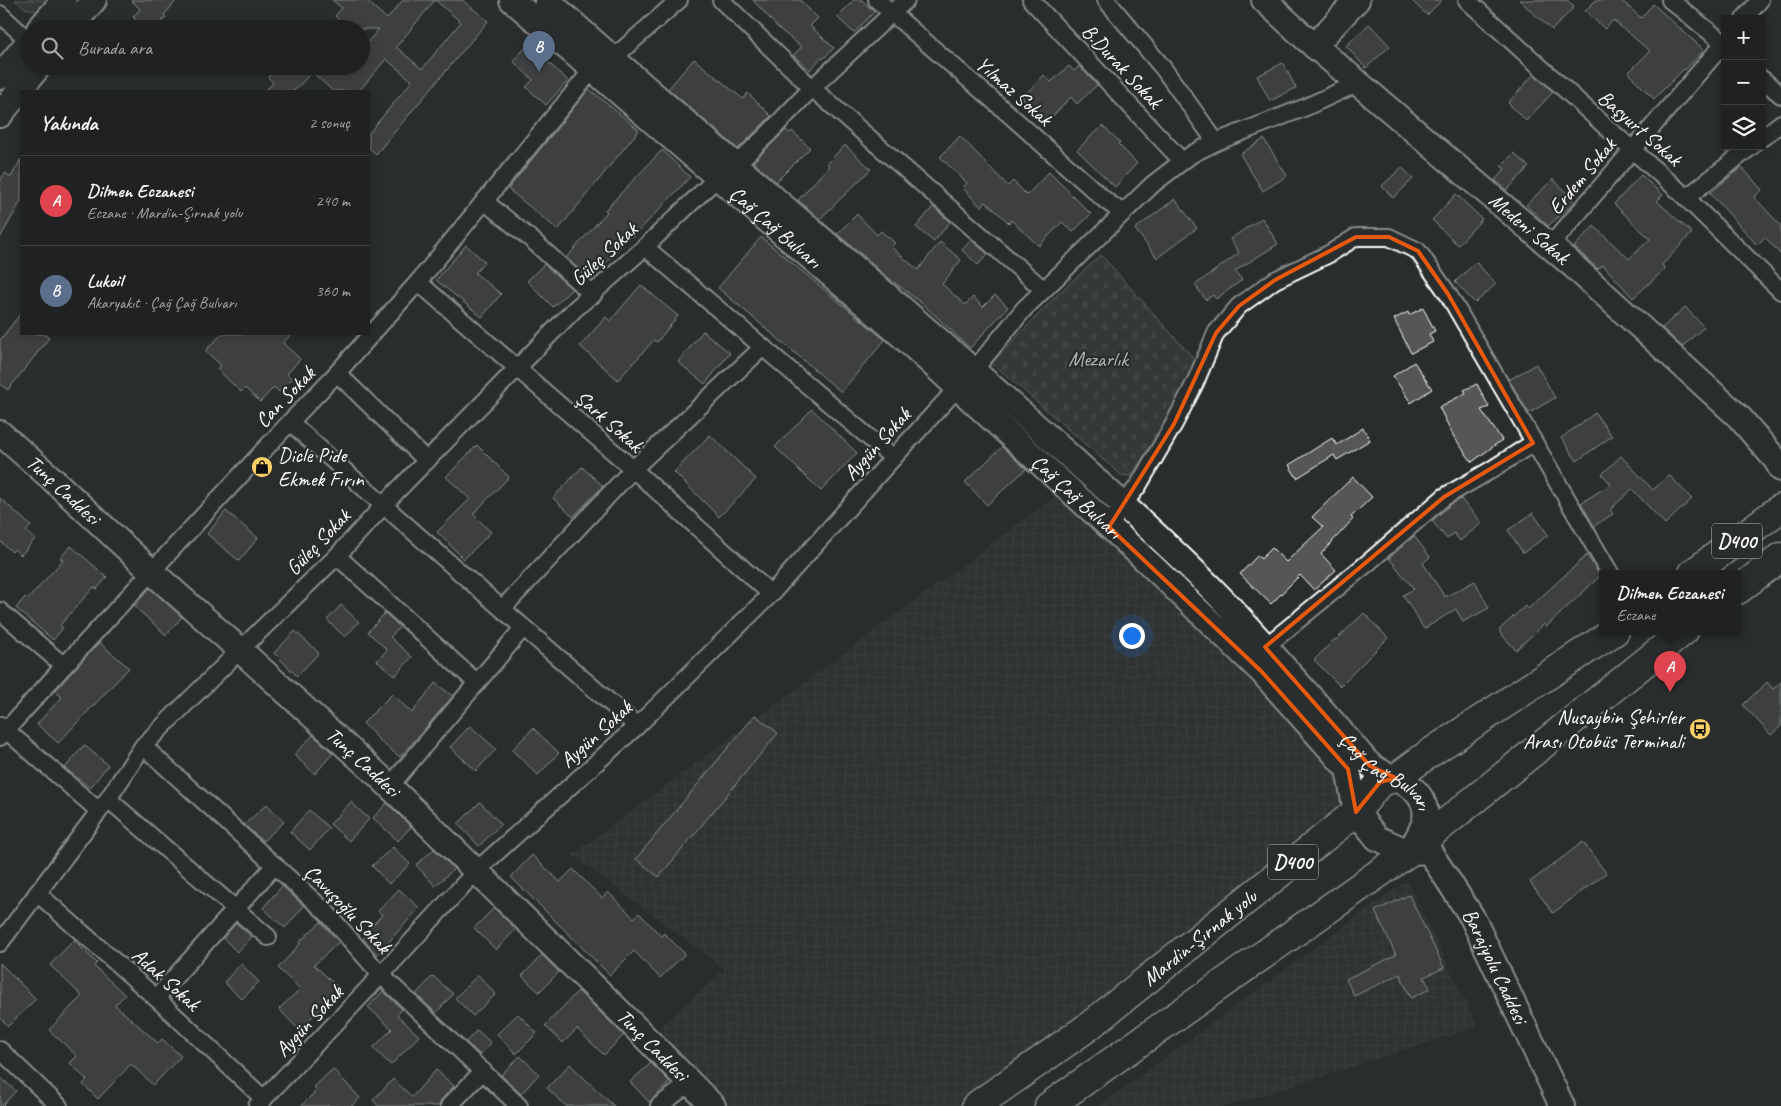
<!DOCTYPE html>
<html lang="tr">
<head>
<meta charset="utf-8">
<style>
  body { margin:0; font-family:Caveat,sans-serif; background:#282a2a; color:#f1f3f6 }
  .controls { position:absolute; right:15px; top:15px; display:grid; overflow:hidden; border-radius:0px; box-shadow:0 2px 8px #0003 }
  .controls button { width:45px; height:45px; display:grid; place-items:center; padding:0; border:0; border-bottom:1px solid #3d3f40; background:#202222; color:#f1f3f6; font:25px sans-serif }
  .you { position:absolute; left:1131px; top:635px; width:18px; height:18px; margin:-12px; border:4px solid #fff; border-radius:50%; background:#1a73e8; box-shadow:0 0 0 8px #1a73e833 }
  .badge { display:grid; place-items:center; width:32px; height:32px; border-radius:50%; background:#ea580c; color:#fff; font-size:16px; font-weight:700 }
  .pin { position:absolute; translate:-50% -41px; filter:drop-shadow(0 1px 2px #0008) }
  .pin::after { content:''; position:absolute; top:26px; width:18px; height:15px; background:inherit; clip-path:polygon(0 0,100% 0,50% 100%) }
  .popup { position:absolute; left:1599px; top:570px; width:142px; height:65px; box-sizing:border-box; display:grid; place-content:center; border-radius:0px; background:#202222; filter:drop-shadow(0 1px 4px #0005); font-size:16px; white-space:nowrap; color:#a2a4a5 }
  .popup b { font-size:19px; color:#f1f3f6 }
  .popup::after { content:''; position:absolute; left:50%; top:100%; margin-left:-10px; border:10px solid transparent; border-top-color:#202222 }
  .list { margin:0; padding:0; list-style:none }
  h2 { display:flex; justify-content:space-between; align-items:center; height:65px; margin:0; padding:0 20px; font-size:21px }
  h2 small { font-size:16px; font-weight:400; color:#a2a4a5 }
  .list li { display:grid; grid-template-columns:32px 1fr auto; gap:15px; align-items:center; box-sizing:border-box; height:90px; padding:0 20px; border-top:1px solid #3d3f40 }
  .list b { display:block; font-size:19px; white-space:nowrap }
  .list p { margin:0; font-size:16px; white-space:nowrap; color:#a2a4a5 }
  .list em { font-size:16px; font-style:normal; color:#a2a4a5 }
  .icon { flex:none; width:28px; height:28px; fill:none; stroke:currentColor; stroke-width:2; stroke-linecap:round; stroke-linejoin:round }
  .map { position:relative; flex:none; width:1781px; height:1106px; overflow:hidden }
  .search { position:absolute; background:#202222; box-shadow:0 2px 8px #0003; left:20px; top:20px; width:350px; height:55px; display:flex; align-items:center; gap:12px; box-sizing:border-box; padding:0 18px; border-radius:28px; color:#a2a4a5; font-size:19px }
  .panel { position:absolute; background:#202222; box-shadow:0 2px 8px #0003; left:20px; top:90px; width:350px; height:245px; border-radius:0px }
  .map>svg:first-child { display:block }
</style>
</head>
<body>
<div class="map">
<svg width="1781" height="1106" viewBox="0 0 1781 1106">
  <defs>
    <pattern id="industrial-grid" width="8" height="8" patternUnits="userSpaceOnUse" patternTransform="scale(1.25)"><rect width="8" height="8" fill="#373a3b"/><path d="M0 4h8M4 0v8" fill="none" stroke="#4b4e4f"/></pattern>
    <pattern id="cemetery-stones" width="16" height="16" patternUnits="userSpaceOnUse" patternTransform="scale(1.25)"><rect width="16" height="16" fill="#414445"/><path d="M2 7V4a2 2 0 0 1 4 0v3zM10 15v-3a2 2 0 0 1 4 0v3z" fill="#5e6061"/></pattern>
    <pattern id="park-crowns" width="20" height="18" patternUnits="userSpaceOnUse" patternTransform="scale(1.25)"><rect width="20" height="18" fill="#414445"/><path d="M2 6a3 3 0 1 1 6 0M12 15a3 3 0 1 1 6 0" fill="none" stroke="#5e6061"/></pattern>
  </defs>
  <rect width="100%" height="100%" fill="#2a2d2e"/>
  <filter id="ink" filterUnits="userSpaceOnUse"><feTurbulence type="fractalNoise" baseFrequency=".02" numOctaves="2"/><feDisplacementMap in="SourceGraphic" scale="10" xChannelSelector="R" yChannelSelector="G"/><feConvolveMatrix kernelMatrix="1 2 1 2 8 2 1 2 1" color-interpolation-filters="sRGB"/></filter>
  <g filter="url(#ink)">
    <!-- industrial -->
    <g fill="url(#industrial-grid)">
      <polygon points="1072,484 1350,753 1378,801 992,1106 714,1106 648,1038 725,969 572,855"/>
      <polygon points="1407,880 1478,1027 1228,1106 1099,1106"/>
    </g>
    <!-- cemetery -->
    <polygon fill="url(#cemetery-stones)" stroke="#a0a2a2" points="1101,255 1195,360 1180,399 1131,476 1121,475 992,363 1058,294"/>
    <!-- park -->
    <polygon fill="url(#park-crowns)" stroke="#a0a2a2" points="15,0 48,0 38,11 25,8"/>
    <!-- building -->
    <g fill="#555758" stroke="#fff" fill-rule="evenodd">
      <polygon points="131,0 177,0 164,15 166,17 155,29 146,29 133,17 140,9"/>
      <path d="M332,0H366L387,19L403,0H462L488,21L376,154L369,148V133L412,81L386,59L359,91H333L312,72L294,91H265L273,83L268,77L278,66H361V50L379,29H348L335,16L342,8ZM435,0L461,22L422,69L396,47Z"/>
      <polygon points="753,0 800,0 818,18 810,26 834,48 823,59 821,58 810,70 793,55 802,47 779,29"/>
      <polygon points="854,0 862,0 874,12 854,33 837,17"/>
      <polygon points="1411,0 1442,0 1427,15"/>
      <polygon points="1519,0 1567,0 1574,7 1552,30"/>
      <polygon points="1596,0 1621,0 1641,18 1653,4 1704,50 1685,70 1684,69 1654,99 1628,73 1650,51 1613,20 1605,29 1585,11"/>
      <polygon points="1369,24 1390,46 1366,68 1346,46"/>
      <polygon points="529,44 568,81 546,105 526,87 533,80 513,61"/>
      <polygon points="694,59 743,99 748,93 771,116 738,149 668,89"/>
      <polygon points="1283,63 1296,88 1270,101 1257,76"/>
      <polygon points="1069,66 1074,71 1079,66 1097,85 1077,104 1071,97 1047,122 1022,98 1044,75 1051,82"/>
      <polygon points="1534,74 1553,92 1526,121 1508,103"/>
      <polygon points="589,89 639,130 558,230 508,189"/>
      <polygon points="1102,125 1120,142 1118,144 1137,163 1115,187 1077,150"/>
      <polygon points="786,130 789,133 792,131 810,148 776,182 753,162"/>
      <polygon points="960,136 1008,186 1013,181 1027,195 1049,172 1091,214 1073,232 1062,222 1039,246 1011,220 1009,223 986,202 981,207 963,188 967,183 940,157"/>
      <polygon points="1264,139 1287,176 1263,191 1240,154"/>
      <polygon points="845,145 871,169 820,219 798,200 829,166 827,163"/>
      <polygon points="662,150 690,177 633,237 630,235 591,280 566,258 607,212 605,210"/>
      <polygon points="1514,153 1529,167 1507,190 1495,180 1505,169 1501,166"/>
      <polygon points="21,159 21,201 0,238 0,181 5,173 11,177"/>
      <polygon points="1402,167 1413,179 1393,198 1382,186"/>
      <polygon points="1742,167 1762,190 1754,197 1781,226 1781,255 1765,237 1757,245 1710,193"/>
      <polygon points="1641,175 1663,195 1657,201 1692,233 1662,265 1665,269 1633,298 1603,265 1598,269 1574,247 1594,226 1629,259 1650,239 1614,204"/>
      <polygon points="1553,179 1575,202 1548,226 1526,205"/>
      <polygon points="1456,194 1482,219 1458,245 1432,220"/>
      <polygon points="1175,199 1197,228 1157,258 1135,229"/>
      <polygon points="933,207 950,222 934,242 916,227"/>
      <polygon points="857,214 877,235 881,231 895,243 891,247 918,270 940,242 961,260 942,284 965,305 973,297 983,307 995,295 1008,307 970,348 925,306 876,268 877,267 837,234"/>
      <polygon points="1262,218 1278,244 1235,271 1242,280 1216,299 1213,295 1206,300 1195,285 1239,253 1230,239"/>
      <polygon points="761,237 885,340 841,392 718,288"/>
      <polygon points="971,240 988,254 978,265 962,250"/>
      <polygon points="466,245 485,262 475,273 501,294 482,317 436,280"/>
      <polygon points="1476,262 1496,284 1475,303 1455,282"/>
      <polygon points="544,264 572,289 553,307 527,281"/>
      <polygon points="641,285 678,316 657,342 654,340 618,380 580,346 606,317 610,321"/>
      <polygon points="1685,307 1704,327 1682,347 1662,328"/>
      <polygon points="1423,308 1435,331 1429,334 1433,342 1411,353 1394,319 1408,312 1409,315"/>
      <polygon points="21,313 21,334 43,334 49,338 8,390 0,384 0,340"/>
      <polygon points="703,331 730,353 705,384 678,362"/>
      <polygon points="222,334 291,334 283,343 300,359 287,374 292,379 279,392 274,387 260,402 245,388 241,392 217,369 221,365 205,351"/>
      <polygon points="1414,362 1432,389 1411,403 1393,376"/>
      <polygon points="1536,364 1555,398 1529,413 1509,380"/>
      <polygon points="1477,384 1489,407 1481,410 1502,440 1472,462 1454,437 1439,407 1466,393 1464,390"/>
      <polygon points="812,409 857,453 821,491 775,447"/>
      <polygon points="1595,413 1612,436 1577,461 1561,438"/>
      <polygon points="1363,428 1370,440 1337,460 1334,455 1297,478 1289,465 1332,438 1337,445"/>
      <polygon points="710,435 756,479 719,517 674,472"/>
      <polygon points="477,445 509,477 473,514 491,532 464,559 437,532 470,499 446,477"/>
      <polygon points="1002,447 1026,469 987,505 965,482"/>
      <polygon points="1621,456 1653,490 1669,475 1692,499 1665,524 1632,489 1610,510 1613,514 1594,526 1581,503 1611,484 1602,474"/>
      <polygon points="582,467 603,486 573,517 553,498"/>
      <polygon points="1353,477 1372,497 1351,517 1353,519 1321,554 1336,570 1314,590 1300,575 1271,604 1240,574 1258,555 1261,559 1272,548 1286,562 1323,527 1312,517"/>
      <polygon points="0,498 31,526 26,531 35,539 21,555 14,549 12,552 0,541"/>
      <polygon points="1461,499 1482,523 1460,541 1454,533 1447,539 1432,521 1450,505"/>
      <polygon points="226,511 258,538 239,561 207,534"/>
      <polygon points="1533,513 1548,535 1523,553 1508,530"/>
      <polygon points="1414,536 1430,557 1423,563 1445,597 1475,581 1489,608 1463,622 1456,609 1424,629 1403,595 1414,589 1389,558"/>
      <polygon points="71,546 107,577 97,589 94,587 60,625 63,628 53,640 16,608 25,597 28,599 63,560 60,558"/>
      <polygon points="1587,555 1600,576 1546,627 1544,624 1516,650 1500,633 1500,629 1525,606 1528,609"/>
      <polygon points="150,588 182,617 166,635 134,606"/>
      <polygon points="341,605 359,622 345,637 327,620"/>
      <polygon points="385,613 400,627 390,637 412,657 395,676 377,661 387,650 368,632"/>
      <polygon points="1364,613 1388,638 1340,686 1314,660 1335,639 1336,640"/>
      <polygon points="295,631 319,653 297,676 274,653"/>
      <polygon points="99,642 129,668 58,743 37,724 62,697 55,691"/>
      <polygon points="1767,682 1773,689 1781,682 1781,726 1771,735 1743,705"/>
      <polygon points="435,683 453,696 400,757 382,743 363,723 392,694 412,713"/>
      <polygon points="755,715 778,733 659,877 636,859"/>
      <polygon points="470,726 496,749 476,771 450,747"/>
      <polygon points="533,728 559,753 538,775 512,750"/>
      <polygon points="313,735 333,753 315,774 294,755"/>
      <polygon points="84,745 108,765 90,788 65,768"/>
      <polygon points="351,802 369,819 349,841 330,824"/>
      <polygon points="480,802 501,824 479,846 458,824"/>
      <polygon points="387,803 411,827 398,841 373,818"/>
      <polygon points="267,804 284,822 263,841 244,825"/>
      <polygon points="309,810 329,828 310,850 290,832"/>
      <polygon points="1583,842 1606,873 1553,913 1530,882"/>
      <polygon points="393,847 410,864 389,884 372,866"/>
      <polygon points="434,849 454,869 435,886 416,865"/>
      <polygon points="532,855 560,882 573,869 602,898 608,892 634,918 639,913 661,936 664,933 685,954 660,978 634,951 610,975 511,877"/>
      <polygon points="282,886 304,906 285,928 263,908"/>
      <polygon points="399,889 419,908 377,955 363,939 370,932 368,930 382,915 378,911"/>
      <polygon points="1409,895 1444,968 1424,977 1430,989 1411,998 1400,974 1354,996 1346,979 1396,955 1375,911"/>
      <polygon points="494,908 516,929 496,950 474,928"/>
      <polygon points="321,922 339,942 314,965 340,989 299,1030 279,1009 300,989 278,968 300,944 299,942"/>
      <polygon points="236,923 252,937 237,952 223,938"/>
      <polygon points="74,940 97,963 94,966 125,995 115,1005 158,1043 162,1039 181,1056 153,1085 131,1064 98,1099 83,1084 87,1080 70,1063 77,1056 49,1030 82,996 50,965"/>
      <polygon points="542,955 559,972 539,992 522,976"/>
      <polygon points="0,963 36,999 8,1026 0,1018"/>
      <polygon points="241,964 259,982 242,999 224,982"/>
      <polygon points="478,975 496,994 473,1016 455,998"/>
      <polygon points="433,976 453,994 436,1013 416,994"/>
      <polygon points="383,991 402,1009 397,1015 419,1036 391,1065 373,1048 392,1029 368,1007"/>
      <polygon points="578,991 624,1035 604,1055 577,1029 563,1043 545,1026"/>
      <polygon points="518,1014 537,1033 516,1054 497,1034"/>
      <polygon points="477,1030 491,1043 480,1055 466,1042"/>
      <polygon points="520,1056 539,1074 521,1094 501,1075"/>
      <polygon points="651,1063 670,1082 649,1102 630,1082"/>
      <polygon points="570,1064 585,1079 614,1106 566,1106 547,1088"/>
      <polygon points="333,1069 360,1098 352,1106 301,1106 317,1090 314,1087"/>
      <polygon points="436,1070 454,1086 442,1099 439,1106 378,1106 373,1100 393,1079 412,1097"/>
      <polygon points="0,1077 16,1091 2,1106 0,1106"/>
    </g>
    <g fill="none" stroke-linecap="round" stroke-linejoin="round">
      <!-- street casing -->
      <g stroke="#fff" stroke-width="20">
        <g id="street">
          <polyline points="721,0 812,88 1044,290"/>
          <polyline points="877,0 1011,116 1106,201 1123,213"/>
          <polyline points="1031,0 1182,161"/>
          <polyline points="1106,0 1163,68 1216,142"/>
          <polyline points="1467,0 1605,126 1678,190 1781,291"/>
          <polyline points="1670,0 1725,44"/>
          <polyline points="0,14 29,41"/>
          <polyline points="1744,19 1760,0"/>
          <polyline points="1762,79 1781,95"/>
          <polyline points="1762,138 1781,123"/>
          <polyline points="735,165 767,135 812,88 906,0"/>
          <polyline points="1686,198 1752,146"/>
          <polyline points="484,201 532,240 593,295"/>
          <polyline points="1550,246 1725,42"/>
          <polyline points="645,247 893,458"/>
          <polyline points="418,282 633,469 771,594"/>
          <polyline points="337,373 427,461"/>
          <path d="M290,422C404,525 521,625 637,726"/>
          <polyline points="1109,527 1123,505 1138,486 1174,424 1195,383 1216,333 1239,306 1275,280 1329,254 1356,237 1389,237 1418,251 1448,294 1610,573"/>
          <polyline points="337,556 477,683"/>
          <polyline points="503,608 633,469 763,347"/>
          <polyline points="0,611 64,666"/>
          <polyline points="1265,647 1370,561 1444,497 1491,470 1533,443"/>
          <polyline points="0,725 99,811"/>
          <polyline points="0,737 64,666 290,422 337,373 418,282 592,70 612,59 679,0"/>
          <polyline points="143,746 327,913 381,975 519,1106"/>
          <polyline points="390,786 523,628"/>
          <polyline points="108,799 268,937"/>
          <polyline points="37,893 156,998 264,1099"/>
          <polyline points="0,943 108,799 143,746 240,650 337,556 396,492 575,309 645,247 718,177"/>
          <polyline points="156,998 275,865"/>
          <polyline points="0,1050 59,1106"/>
          <polyline points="257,1106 381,975 476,871 637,726 771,594 893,458 974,370 1024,309 1153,184 1192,154 1216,142 1306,107 1358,83"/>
          <polyline points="449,1106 483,1071"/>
          <polyline points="659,1106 690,1083"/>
        </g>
      </g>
      <!-- secondary casing -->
      <g stroke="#fff" stroke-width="28">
        <g id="secondary">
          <path id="s1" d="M512,0L903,337L1149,563L1262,672L1348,769L1356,812L1377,838L1409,852L1429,851L1472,917L1562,1106"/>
          <path id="s2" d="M547,0C714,151 889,293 1056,444C1110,493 1165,541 1216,593C1234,611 1250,630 1267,648C1300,686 1334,722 1366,761C1382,779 1415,778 1424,805C1430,821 1417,837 1410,851"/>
          <path id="s3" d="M1264,0L1304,37L1570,263L1739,417L1776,460L1781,469"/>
          <polyline points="39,29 64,0"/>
          <polyline points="69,29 94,0"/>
          <polyline points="1314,46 1357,0"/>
          <polyline points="0,77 29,41"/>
          <polyline points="0,115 39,66"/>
          <path id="s4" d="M0,433L50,477L152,572L240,650L379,776L620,1012L713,1106"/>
        </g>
      </g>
      <!-- highway casing -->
      <g stroke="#fff" stroke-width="31">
        <g id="highway">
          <polyline points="1693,573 1781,508"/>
          <polyline points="1738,590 1781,557"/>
          <path id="s5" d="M976,1106L1088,1027L1356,812L1380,782L1396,778L1427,755L1615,631"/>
          <polyline points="1049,1106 1409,852 1684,631"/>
        </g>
      </g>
      <!-- street -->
      <use href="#street" stroke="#2a2d2e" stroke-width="16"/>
      <!-- secondary -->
      <use href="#secondary" stroke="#2a2d2e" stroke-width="24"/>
      <!-- highway -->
      <use href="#highway" stroke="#2a2d2e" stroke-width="28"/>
    </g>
  </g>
  <!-- marked area -->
  <path d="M0 0H1781V1106H0ZM1356,237H1389L1418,251L1448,294L1533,443L1444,497L1265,647L1370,766L1396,778L1380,782L1356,812L1348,769L1262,672L1109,527L1174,424L1216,333L1239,306L1275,280Z" fill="#2a2d2e" fill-opacity=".55" fill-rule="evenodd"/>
  <path fill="none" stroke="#e8590c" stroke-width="4" stroke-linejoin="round" d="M1356,237H1389L1418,251L1448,294L1533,443L1444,497L1265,647L1370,766L1396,778L1380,782L1356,812L1348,769L1262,672L1109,527L1174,424L1216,333L1239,306L1275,280Z"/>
  <!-- icons -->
  <defs>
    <g id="shop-disc" transform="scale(1.125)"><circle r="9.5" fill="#ffd166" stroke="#2a2d2e"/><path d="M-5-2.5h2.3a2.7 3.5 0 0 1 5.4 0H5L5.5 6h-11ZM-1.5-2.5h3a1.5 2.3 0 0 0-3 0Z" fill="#111"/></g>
    <g id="bus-disc" transform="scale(1.125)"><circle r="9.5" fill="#ffd166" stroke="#2a2d2e"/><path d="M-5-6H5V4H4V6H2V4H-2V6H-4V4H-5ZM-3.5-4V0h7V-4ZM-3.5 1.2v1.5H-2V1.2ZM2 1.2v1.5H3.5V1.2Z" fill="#111"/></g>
  </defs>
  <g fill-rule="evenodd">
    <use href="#shop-disc" x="262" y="467"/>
    <use href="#bus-disc" x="1700" y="729"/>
  </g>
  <g text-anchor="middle" stroke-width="4.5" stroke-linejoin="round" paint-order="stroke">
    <!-- shield labels -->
    <g fill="#2a2d2e" stroke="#bfc0c0" stroke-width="1">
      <rect x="1712" y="523.5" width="50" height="35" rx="4"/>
      <rect x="1268" y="844.5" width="50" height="35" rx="4"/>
    </g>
    <g font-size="20" font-weight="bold" fill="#fff">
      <text x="1737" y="548">D400</text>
      <text x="1293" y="869">D400</text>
    </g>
    <!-- street labels -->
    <g font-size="21" fill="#fff" stroke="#2a2d2e">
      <text transform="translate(1122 66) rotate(47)" y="7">B.Durak Sokak</text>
      <text transform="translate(1014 91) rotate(41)" y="7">Yılmaz Sokak</text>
      <text transform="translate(1640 128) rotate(41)" y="7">Başyurt Sokak</text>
      <text transform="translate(1582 176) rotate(-50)" y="7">Erdem Sokak</text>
      <text dy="7" stroke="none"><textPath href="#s1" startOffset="348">Çağ Çağ Bulvarı</textPath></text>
      <text dy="7" stroke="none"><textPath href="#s3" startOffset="350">Medeni Sokak</textPath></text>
      <text transform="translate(604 254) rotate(-43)" y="7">Güleç Sokak</text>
      <text transform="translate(285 397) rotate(-46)" y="7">Can Sokak</text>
      <text transform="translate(609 421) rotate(41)" y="7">Şark Sokak</text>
      <text transform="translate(877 444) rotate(-48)" y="7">Aygün Sokak</text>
      <text dy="7" stroke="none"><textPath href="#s4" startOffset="85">Tunç Caddesi</textPath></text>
      <text dy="7" stroke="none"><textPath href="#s1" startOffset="752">Çağ Çağ Bulvarı</textPath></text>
      <text transform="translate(318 542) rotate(-46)" y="7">Güleç Sokak</text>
      <text transform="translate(596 734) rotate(-42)" y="7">Aygün Sokak</text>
      <text dy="7" stroke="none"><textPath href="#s4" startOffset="490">Tunç Caddesi</textPath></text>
      <text dy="7" stroke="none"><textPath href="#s2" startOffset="1142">Çağ Çağ Bulvarı</textPath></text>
      <text transform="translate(348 909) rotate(46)" y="7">Çavuşoğlu Sokak</text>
      <text dy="7" stroke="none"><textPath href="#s5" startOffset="280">Mardin-Şırnak yolu</textPath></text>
      <text dy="7" stroke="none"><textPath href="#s1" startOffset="1402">Barajyolu Caddesi</textPath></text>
      <text transform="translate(166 979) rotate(42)" y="7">Adak Sokak</text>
      <text transform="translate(309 1021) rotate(-47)" y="7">Aygün Sokak</text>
      <text dy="7" stroke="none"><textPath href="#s4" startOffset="895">Tunç Caddesi</textPath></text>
    </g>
    <!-- park labels -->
    <g font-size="21" fill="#b3b4b5" stroke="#2a2d2e">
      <text x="1098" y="366">Mezarlık</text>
    </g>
    <!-- poi labels -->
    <g font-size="21" fill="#fff" stroke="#2a2d2e" text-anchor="start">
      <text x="278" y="462">Dicle Pide<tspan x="278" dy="24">Ekmek Fırın</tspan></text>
      <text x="1684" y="724" text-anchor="end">Nusaybin Şehirler<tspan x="1684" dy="24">Arası Otobüs Terminali</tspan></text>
    </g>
  </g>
</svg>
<div class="controls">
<button>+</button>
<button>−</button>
<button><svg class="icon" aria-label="layers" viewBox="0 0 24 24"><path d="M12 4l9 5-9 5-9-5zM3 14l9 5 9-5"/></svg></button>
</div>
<div class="you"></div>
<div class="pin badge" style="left:1670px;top:692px;background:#e0444e">A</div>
<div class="popup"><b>Dilmen Eczanesi</b>Eczane</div>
<div class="pin badge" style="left:539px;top:72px;background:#5c6f8a">B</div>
<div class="search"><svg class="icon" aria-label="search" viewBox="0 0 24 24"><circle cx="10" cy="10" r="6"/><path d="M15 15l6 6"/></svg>Burada ara</div>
<section class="panel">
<h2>Yakında<small>2 sonuç</small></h2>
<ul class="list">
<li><span class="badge" style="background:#e0444e">A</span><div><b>Dilmen Eczanesi</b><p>Eczane · Mardin-Şırnak yolu</p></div><em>240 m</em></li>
<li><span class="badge" style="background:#5c6f8a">B</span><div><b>Lukoil</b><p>Akaryakıt · Çağ Çağ Bulvarı</p></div><em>360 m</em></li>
</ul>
</section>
</div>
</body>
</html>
